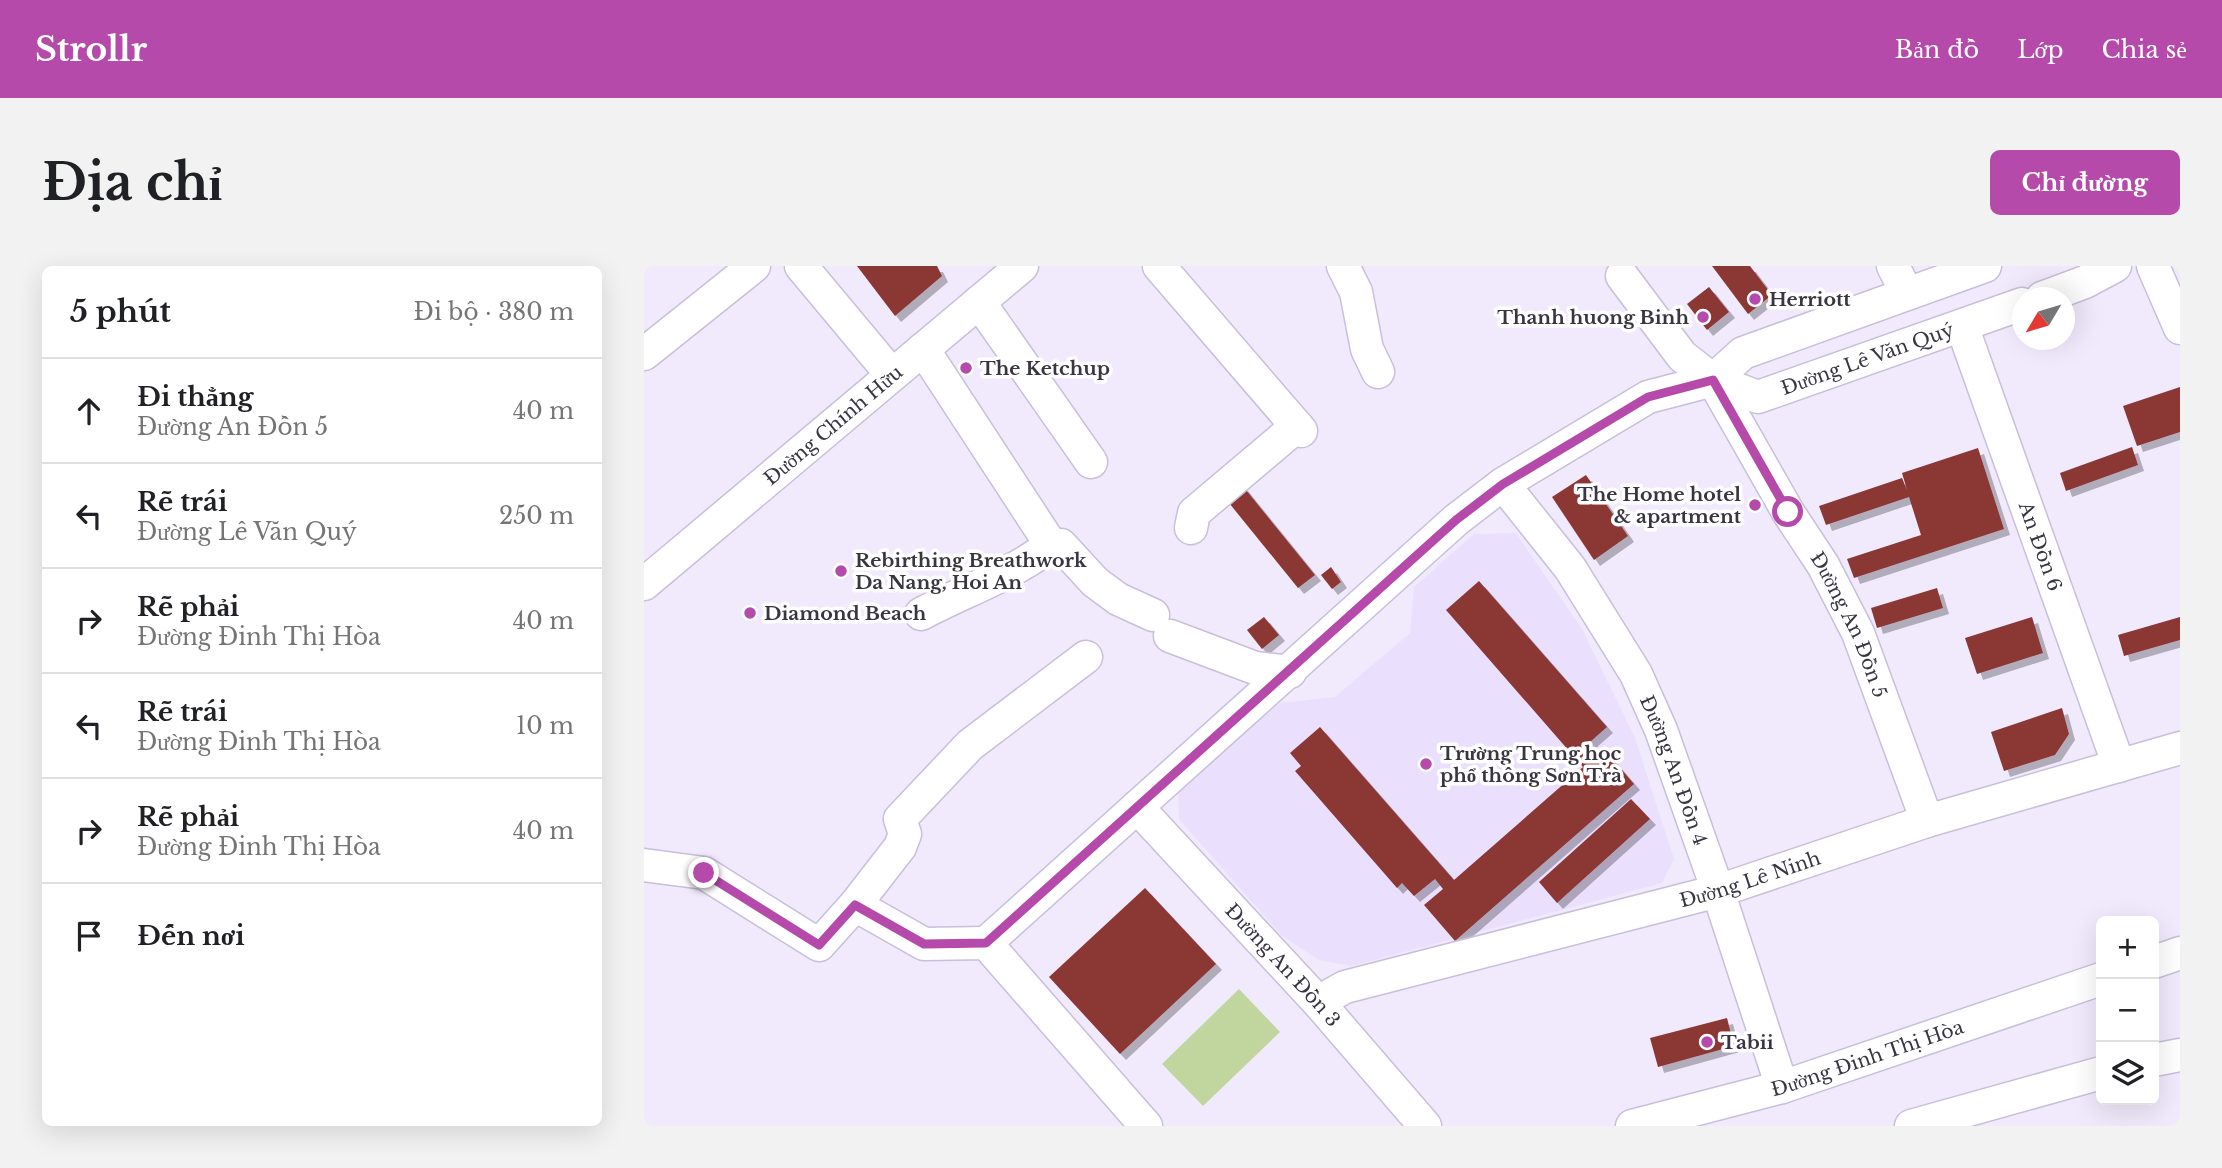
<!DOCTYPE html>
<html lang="vi">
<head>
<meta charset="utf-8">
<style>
  body { margin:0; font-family:"Libre Baskerville",serif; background:#f2f2f2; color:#202124 }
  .controls { position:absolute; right:21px; bottom:21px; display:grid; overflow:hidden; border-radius:10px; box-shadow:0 7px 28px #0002 }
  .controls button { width:63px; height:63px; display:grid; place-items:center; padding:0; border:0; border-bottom:2px solid #e0e0e0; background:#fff; color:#202124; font:35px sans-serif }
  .compass { position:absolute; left:1368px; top:21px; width:63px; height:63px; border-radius:50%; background:#fff; box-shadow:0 7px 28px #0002; rotate:232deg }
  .stop { position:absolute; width:21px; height:21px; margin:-16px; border:5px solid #b54aab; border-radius:50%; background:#fff }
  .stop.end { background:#b54aab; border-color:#fff; box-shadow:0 2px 7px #0008 }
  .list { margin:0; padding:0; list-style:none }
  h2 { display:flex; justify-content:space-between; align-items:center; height:91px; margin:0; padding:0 28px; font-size:30px }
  h2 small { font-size:23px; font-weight:400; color:#757577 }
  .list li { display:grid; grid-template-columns:46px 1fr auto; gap:21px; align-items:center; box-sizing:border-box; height:105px; padding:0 28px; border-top:2px solid #e0e0e0 }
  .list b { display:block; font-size:26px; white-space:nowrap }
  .list p { margin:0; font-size:23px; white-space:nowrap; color:#757577 }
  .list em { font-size:23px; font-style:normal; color:#757577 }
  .icon { flex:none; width:38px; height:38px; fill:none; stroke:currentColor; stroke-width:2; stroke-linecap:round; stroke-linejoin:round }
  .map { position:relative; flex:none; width:1536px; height:860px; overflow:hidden; border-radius:10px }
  header { display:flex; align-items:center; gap:42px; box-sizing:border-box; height:98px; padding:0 35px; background:#b54aab; color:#fff }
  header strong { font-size:33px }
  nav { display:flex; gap:38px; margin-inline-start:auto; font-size:24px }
  .intro { display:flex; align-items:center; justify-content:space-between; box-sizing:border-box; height:168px; padding:0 42px }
  h1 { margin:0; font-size:49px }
  .button { padding:18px 32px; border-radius:10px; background:#b54aab; color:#fff; font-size:24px; font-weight:700 }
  main { display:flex; gap:42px; padding:0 42px }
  aside { flex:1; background:#fff; border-radius:10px; box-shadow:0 7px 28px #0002 }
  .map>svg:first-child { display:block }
</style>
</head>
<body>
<header>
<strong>Strollr</strong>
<nav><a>Bản đồ</a><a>Lớp</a><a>Chia sẻ</a></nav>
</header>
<div class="intro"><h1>Địa chỉ</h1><a class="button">Chỉ đường</a></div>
<main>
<aside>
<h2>5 phút<small>Đi bộ · 380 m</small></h2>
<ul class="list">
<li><svg class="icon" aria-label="ahead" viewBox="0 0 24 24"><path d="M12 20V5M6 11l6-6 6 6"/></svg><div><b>Đi thẳng</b><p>Đường An Đồn 5</p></div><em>40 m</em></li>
<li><svg class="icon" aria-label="left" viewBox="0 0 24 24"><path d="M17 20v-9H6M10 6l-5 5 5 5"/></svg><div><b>Rẽ trái</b><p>Đường Lê Văn Quý</p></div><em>250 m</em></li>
<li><svg class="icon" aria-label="right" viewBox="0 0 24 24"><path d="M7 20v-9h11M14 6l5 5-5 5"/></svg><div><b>Rẽ phải</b><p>Đường Đinh Thị Hòa</p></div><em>40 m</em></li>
<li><svg class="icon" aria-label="left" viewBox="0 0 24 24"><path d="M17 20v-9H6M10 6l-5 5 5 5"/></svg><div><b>Rẽ trái</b><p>Đường Đinh Thị Hòa</p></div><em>10 m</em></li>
<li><svg class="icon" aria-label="right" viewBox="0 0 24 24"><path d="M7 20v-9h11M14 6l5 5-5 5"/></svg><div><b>Rẽ phải</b><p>Đường Đinh Thị Hòa</p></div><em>40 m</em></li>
<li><svg class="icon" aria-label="arrive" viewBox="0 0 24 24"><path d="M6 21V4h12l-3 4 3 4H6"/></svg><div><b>Đến nơi</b></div></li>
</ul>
</aside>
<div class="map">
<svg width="1536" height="860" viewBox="0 0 1536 860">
  <defs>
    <filter id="shadow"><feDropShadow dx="6" dy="6" stdDeviation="0" flood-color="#0004"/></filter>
  </defs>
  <rect width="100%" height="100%" fill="#f0eafc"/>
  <!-- built -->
  <polygon fill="#eae0fd" points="872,267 938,363 991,472 1030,593 1018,617 708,700 675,694 637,669 535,553 534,524 636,437 691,431 766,367 770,321 830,268"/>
  <!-- green -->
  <polygon fill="#c1d69f" points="595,723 636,766 559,840 518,798"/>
  <!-- building -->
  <g fill="#8b3736" filter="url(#shadow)">
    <polygon points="213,0 293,0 298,10 251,50"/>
    <polygon points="1068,0 1106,0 1128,29 1104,48"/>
    <polygon points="1065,21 1085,46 1063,64 1043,38"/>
    <polygon points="1536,121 1536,166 1493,180 1479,140"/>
    <polygon points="1488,181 1494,199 1422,225 1416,207"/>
    <polygon points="1334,182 1360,263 1210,312 1203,293 1277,269 1265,231 1182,259 1175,240 1258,212 1263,224 1258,207"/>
    <polygon points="942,209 984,270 950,294 908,231"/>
    <polygon points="598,219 671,309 654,322 581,232"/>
    <polygon points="687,301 697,316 688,323 677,309"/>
    <polygon points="835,315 963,461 937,484 946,494 959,482 990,518 811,675 780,639 799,623 791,613 770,630 758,617 753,622 651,505 657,500 646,487 676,461 810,614 939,501 802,344"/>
    <polygon points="1293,322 1299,342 1233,362 1227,342"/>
    <polygon points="620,351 635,369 618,383 603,364"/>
    <polygon points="1388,351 1399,387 1333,408 1321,372"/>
    <polygon points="1536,351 1536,374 1480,390 1474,369"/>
    <polygon points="1418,442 1425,468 1411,489 1360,505 1347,466"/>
    <polygon points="987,533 1006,553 913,637 895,616"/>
    <polygon points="501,622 572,698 476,788 405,711"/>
    <polygon points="1083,752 1090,780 1014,801 1006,772"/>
  </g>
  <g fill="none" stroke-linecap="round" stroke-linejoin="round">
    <!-- minor casing -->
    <g stroke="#c8bfdb" stroke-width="35">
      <g id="minor">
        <polyline points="157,0 248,109"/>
        <polyline points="515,0 657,165"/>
        <polyline points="699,0 712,26 723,83 734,106"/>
        <polyline points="1249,0 1262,26"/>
        <polyline points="1509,0 1536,62"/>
        <path id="s1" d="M978,10L1038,90L1069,114L1144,246L1179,299L1214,367L1283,555"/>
        <polyline points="1398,32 1441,16 1471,0"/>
        <polyline points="335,36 447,196"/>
        <path id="s2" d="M1318,60L1475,500"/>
        <polyline points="0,88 110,0"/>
        <path id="s3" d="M1069,114L1114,131L1378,38"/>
        <path id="s4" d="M859,218L926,302L992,408L1017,464L1074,625L1138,821"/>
        <polyline points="547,262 550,247 653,160"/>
        <polyline points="407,279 417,279 451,316 474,333 509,349"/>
        <path id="s5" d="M0,318L378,0"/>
        <path d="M277,348C322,324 366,310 407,279L279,83"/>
        <polyline points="526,370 611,402 646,406"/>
        <path id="s6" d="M493,541L674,736L781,860"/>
        <polyline points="0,599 60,607 175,679 211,639 280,678 342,677 502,860"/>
        <polyline points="211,639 256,581 261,568 256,553 326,479 442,391"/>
        <polyline points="342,677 812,254 859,218 1004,131 1069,114 1099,87 1341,0"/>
        <polyline points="1510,696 1536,687"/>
        <path id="s7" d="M674,736L701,721L1074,625L1283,555L1536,482"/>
        <polyline points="1510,794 1536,789"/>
        <path id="s8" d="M988,860L1138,821L1457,713"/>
        <polyline points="1267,860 1457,807"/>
      </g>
    </g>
    <!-- minor -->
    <use href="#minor" stroke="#fff" stroke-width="32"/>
  </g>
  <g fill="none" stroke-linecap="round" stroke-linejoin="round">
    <!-- route -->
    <polyline stroke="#b54aab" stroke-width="9" points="60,607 175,679 211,639 280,678 342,677 812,254 859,218 1004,131 1069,114 1144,246"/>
  </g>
  <!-- markers -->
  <g fill="#b54aab" stroke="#fff" stroke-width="2.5">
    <circle cx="1111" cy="33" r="7"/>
    <circle cx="1059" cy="51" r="7"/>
    <circle cx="322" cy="102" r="7"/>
    <circle cx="1111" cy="239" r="7"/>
    <circle cx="197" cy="305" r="7"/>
    <circle cx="106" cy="347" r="7"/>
    <circle cx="782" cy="498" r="7"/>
    <circle cx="1063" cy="776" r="7"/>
  </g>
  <g text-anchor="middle" stroke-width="7" stroke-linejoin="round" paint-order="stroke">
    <!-- poi labels -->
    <g font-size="19" font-weight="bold" fill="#393541" stroke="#fff" text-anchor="start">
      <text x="1125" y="40">Herriott</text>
      <text x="1045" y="58" text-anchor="end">Thanh huong Binh</text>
      <text x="336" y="109">The Ketchup</text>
      <text x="1097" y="235" text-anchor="end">The Home hotel<tspan x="1097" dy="22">&amp; apartment</tspan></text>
      <text x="211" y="301">Rebirthing Breathwork<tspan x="211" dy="22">Da Nang, Hoi An</tspan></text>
      <text x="120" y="354">Diamond Beach</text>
      <text x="796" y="494">Trường Trung học<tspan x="796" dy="22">phổ thông Sơn Trà</tspan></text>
      <text x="1077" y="783">Tabii</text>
    </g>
    <!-- street labels -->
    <g font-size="19" fill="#393541" stroke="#fff">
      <text dy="7" stroke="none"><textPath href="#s3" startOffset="164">Đường Lê Văn Quý</textPath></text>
      <text dy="7" stroke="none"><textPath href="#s5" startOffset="247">Đường Chính Hữu</textPath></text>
      <text dy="7" stroke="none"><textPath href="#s2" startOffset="234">An Đồn 6</textPath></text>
      <text dy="7" stroke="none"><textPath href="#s1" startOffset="420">Đường An Đồn 5</textPath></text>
      <text dy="7" stroke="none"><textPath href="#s4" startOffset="336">Đường An Đồn 4</textPath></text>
      <text dy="7" stroke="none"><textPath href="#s7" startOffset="450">Đường Lê Ninh</textPath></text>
      <text dy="7" stroke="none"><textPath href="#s6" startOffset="215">Đường An Đồn 3</textPath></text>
      <text dy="7" stroke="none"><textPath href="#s8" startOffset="245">Đường Đinh Thị Hòa</textPath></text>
    </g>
  </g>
</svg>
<div class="controls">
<button>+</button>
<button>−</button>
<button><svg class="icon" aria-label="layers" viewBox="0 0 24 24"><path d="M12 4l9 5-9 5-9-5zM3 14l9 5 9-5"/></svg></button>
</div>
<svg class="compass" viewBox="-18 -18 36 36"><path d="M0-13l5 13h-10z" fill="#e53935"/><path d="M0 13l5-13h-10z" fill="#757577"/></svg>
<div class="stop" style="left:1144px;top:246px"></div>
<div class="stop end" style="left:60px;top:607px"></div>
</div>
</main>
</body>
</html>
